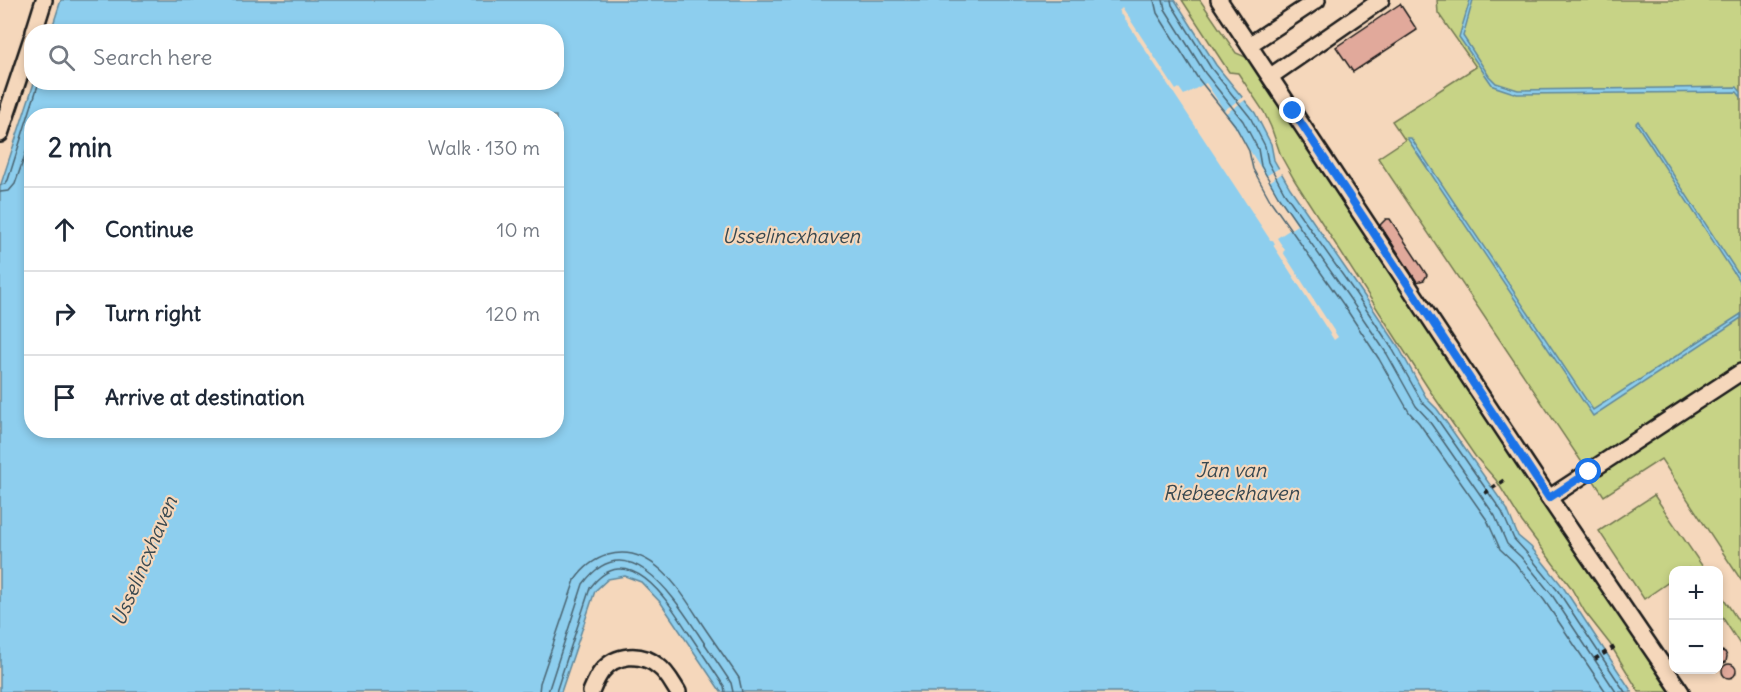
<!DOCTYPE html>
<html lang="en">
<head>
<meta charset="utf-8">
<style>
  body { margin:0; font-family:Delius,sans-serif; background:#f2f2f3; color:#1f2937 }
  .controls { position:absolute; right:18px; bottom:18px; display:grid; overflow:hidden; border-radius:12px; box-shadow:0 3px 9px #0003 }
  .controls button { width:54px; height:54px; display:grid; place-items:center; padding:0; border:0; border-bottom:2px solid #e0e1e3; background:#fff; color:#1f2937; font:30px sans-serif }
  .stop { position:absolute; width:18px; height:18px; margin:-14px; border:4px solid #1a73e8; border-radius:50%; background:#fff }
  .stop.end { background:#1a73e8; border-color:#fff; box-shadow:0 2px 6px #0008 }
  .list { margin:0; padding:0; list-style:none }
  h2 { display:flex; justify-content:space-between; align-items:center; height:78px; margin:0; padding:0 24px; font-size:26px }
  h2 small { font-size:20px; font-weight:400; color:#747a83 }
  .list li { display:grid; grid-template-columns:39px 1fr auto; gap:18px; align-items:center; box-sizing:border-box; height:84px; padding:0 24px; border-top:2px solid #e0e1e3 }
  .list b { display:block; font-size:22px; white-space:nowrap }
  .list em { font-size:20px; font-style:normal; color:#747a83 }
  .icon { flex:none; width:33px; height:33px; fill:none; stroke:currentColor; stroke-width:2; stroke-linecap:round; stroke-linejoin:round }
  .map { position:relative; flex:none; width:1741px; height:692px; overflow:hidden }
  .search { position:absolute; background:#fff; box-shadow:0 3px 9px #0003; left:24px; top:24px; width:540px; height:66px; display:flex; align-items:center; gap:15px; box-sizing:border-box; padding:0 21px; border-radius:24px; color:#747a83; font-size:22px }
  .panel { position:absolute; background:#fff; box-shadow:0 3px 9px #0003; left:24px; top:108px; width:540px; height:330px; border-radius:24px }
  .map>svg:first-child { display:block }
</style>
</head>
<body>
<div class="map">
<svg width="1741" height="692" viewBox="0 0 1741 692">
  <rect width="100%" height="100%" fill="#f5d7bb"/>
  <filter id="ink" filterUnits="userSpaceOnUse"><feTurbulence type="fractalNoise" baseFrequency=".0167" numOctaves="2"/><feDisplacementMap in="SourceGraphic" scale="12" xChannelSelector="R" yChannelSelector="G"/><feConvolveMatrix kernelMatrix="1 2 1 2 8 2 1 2 1" color-interpolation-filters="sRGB"/></filter>
  <g filter="url(#ink)">
    <!-- green -->
    <g fill="#c7d386" stroke="#727851" stroke-width="1.5">
      <polygon points="1182,0 1200,0 1236,53 1248,58 1671,692 1639,692 1610,644 1585,612 1570,586 1522,522 1496,480 1475,456 1430,391 1295,181 1281,156 1271,127 1264,112 1238,73 1229,72"/>
      <polygon points="1437,0 1741,0 1741,363 1585,467 1378,158 1405,140 1392,121 1476,67 1438,13"/>
      <polygon points="1741,381 1741,580 1661,459 1604,496 1592,478"/>
      <polygon points="1654,495 1705,570 1691,570 1689,568 1686,570 1674,570 1673,579 1644,599 1599,531"/>
      <polygon points="1719,591 1741,625 1741,646 1719,612"/>
    </g>
    <!-- water -->
    <g fill="#8dceee" stroke="#60879a" stroke-width="1.5" fill-rule="evenodd">
      <path d="M61,0H1175L1216,65L1255,113L1271,144L1274,160L1290,188L1361,291L1398,346L1427,399L1437,409L1507,509L1518,536L1531,547L1563,587L1632,692H721L661,603L641,582L625,576L608,579L595,591L561,692H0V187L34,83L556,82V32L51,31ZM32,116H556V430H32Z"/>
      <polygon points="1470,0 1473,0 1463,36 1489,76 1496,83 1518,90 1737,87 1741,92 1741,97 1737,92 1517,94 1493,86 1459,37"/>
      <polygon points="1638,121 1741,278 1741,284 1636,123"/>
      <polygon points="1407,138 1411,138 1593,410 1741,314 1741,318 1593,416"/>
    </g>
    <!-- pier -->
    <polygon fill="#f5d7bb" points="1122,7 1176,90 1179,88 1184,95 1206,83 1224,110 1244,97 1247,99 1226,113 1266,176 1281,167 1284,172 1269,182 1297,225 1277,238 1285,250 1283,252 1338,337 1334,340 1273,245 1275,244 1273,240 1271,241 1119,10"/>
    <g fill="none" stroke-linecap="round" stroke-linejoin="round">
      <!-- shore -->
      <g stroke="#496370" stroke-width="1.5">
        <polyline points="1154,0 1157,13 1197,77 1235,125 1249,151 1253,169 1270,200 1343,304 1379,359 1409,412 1419,423 1487,520 1500,549 1515,563 1544,600 1606,692"/>
        <polyline points="1163,0 1165,9 1205,73 1243,121 1258,149 1261,166 1278,196 1350,299 1387,354 1416,406 1427,418 1495,516 1507,544 1521,557 1552,595 1616,692"/>
        <polyline points="1171,0 1172,5 1211,68 1250,117 1265,146 1268,162 1284,192 1356,294 1393,350 1422,402 1433,413 1502,512 1514,539 1526,552 1558,591 1625,692"/>
        <polyline points="0,185 5,184 8,180 39,82"/>
        <polyline points="0,192 9,191 15,184 32,135"/>
        <path d="M539,692L540,683L575,580C584,567 594,559 608,555C653,542 682,593 702,624C714,642 727,660 739,678L742,692"/>
        <path d="M548,692L583,584C627,524 673,596 697,632C708,649 720,666 731,683L733,692"/>
        <path d="M556,692L590,588C628,537 668,601 688,632C700,650 712,668 724,686L725,692"/>
      </g>
    </g>
    <!-- building -->
    <g fill="#e1a99b" stroke="#1c1c1c" stroke-width="1.5">
      <polygon points="1400,4 1417,30 1353,72 1336,47"/>
      <polygon points="1386,219 1390,219 1427,275 1424,280 1417,282 1380,225"/>
      <polygon points="1718,650 1725,652 1727,656 1726,662 1721,664 1718,664"/>
      <circle cx="1729" cy="671" r="7"/>
    </g>
    <g fill="none" stroke-linecap="round" stroke-linejoin="round">
      <!-- service casing -->
      <g stroke="#1c1c1c" stroke-width="20">
        <g id="service">
          <polyline points="1219,0 1549,498 1681,692"/>
          <polyline points="34,32 44,0"/>
          <polyline points="1249,45 1317,0"/>
          <polyline points="1271,76 1381,0"/>
          <polyline points="0,134 32,38"/>
          <polyline points="1549,498 1741,372"/>
          <path d="M591,692C594,685 597,677 602,671C616,654 641,652 658,666C667,672 672,683 678,692"/>
        </g>
      </g>
      <!-- path -->
      <g stroke="#1c1c1c" stroke-width="4" stroke-dasharray="4.5 4.5" stroke-linecap="butt">
        <polyline points="1485,493 1506,479"/>
        <polyline points="1595,659 1616,646"/>
      </g>
      <!-- service -->
      <use href="#service" stroke="#f5d7bb" stroke-width="15"/>
    </g>
  </g>
  <g fill="none" stroke-linecap="round" stroke-linejoin="round" filter="url(#ink)">
    <!-- route -->
    <polyline stroke="#1a73e8" stroke-width="8" points="1293,111 1549,498 1589,472"/>
  </g>
  <g text-anchor="middle" stroke-width="4.5" stroke-linejoin="round" paint-order="stroke">
    <!-- water labels -->
    <g font-size="20" font-style="italic" fill="#384850" stroke="#f5d7bb">
      <text x="791" y="243">Usselincxhaven</text>
      <text x="1231" y="477">Jan van<tspan x="1231" dy="23">Riebeeckhaven</tspan></text>
      <text transform="translate(144 561) rotate(-67)" y="7">Usselincxhaven</text>
    </g>
  </g>
</svg>
<div class="controls">
<button>+</button>
<button>−</button>
</div>
<div class="stop" style="left:1589px;top:472px"></div>
<div class="stop end" style="left:1293px;top:111px"></div>
<div class="search"><svg class="icon" aria-label="search" viewBox="0 0 24 24"><circle cx="10" cy="10" r="6"/><path d="M15 15l6 6"/></svg>Search here</div>
<section class="panel">
<h2>2 min<small>Walk · 130 m</small></h2>
<ul class="list">
<li><svg class="icon" aria-label="ahead" viewBox="0 0 24 24"><path d="M12 20V5M6 11l6-6 6 6"/></svg><div><b>Continue</b></div><em>10 m</em></li>
<li><svg class="icon" aria-label="right" viewBox="0 0 24 24"><path d="M7 20v-9h11M14 6l5 5-5 5"/></svg><div><b>Turn right</b></div><em>120 m</em></li>
<li><svg class="icon" aria-label="arrive" viewBox="0 0 24 24"><path d="M6 21V4h12l-3 4 3 4H6"/></svg><div><b>Arrive at destination</b></div></li>
</ul>
</section>
</div>
</body>
</html>
